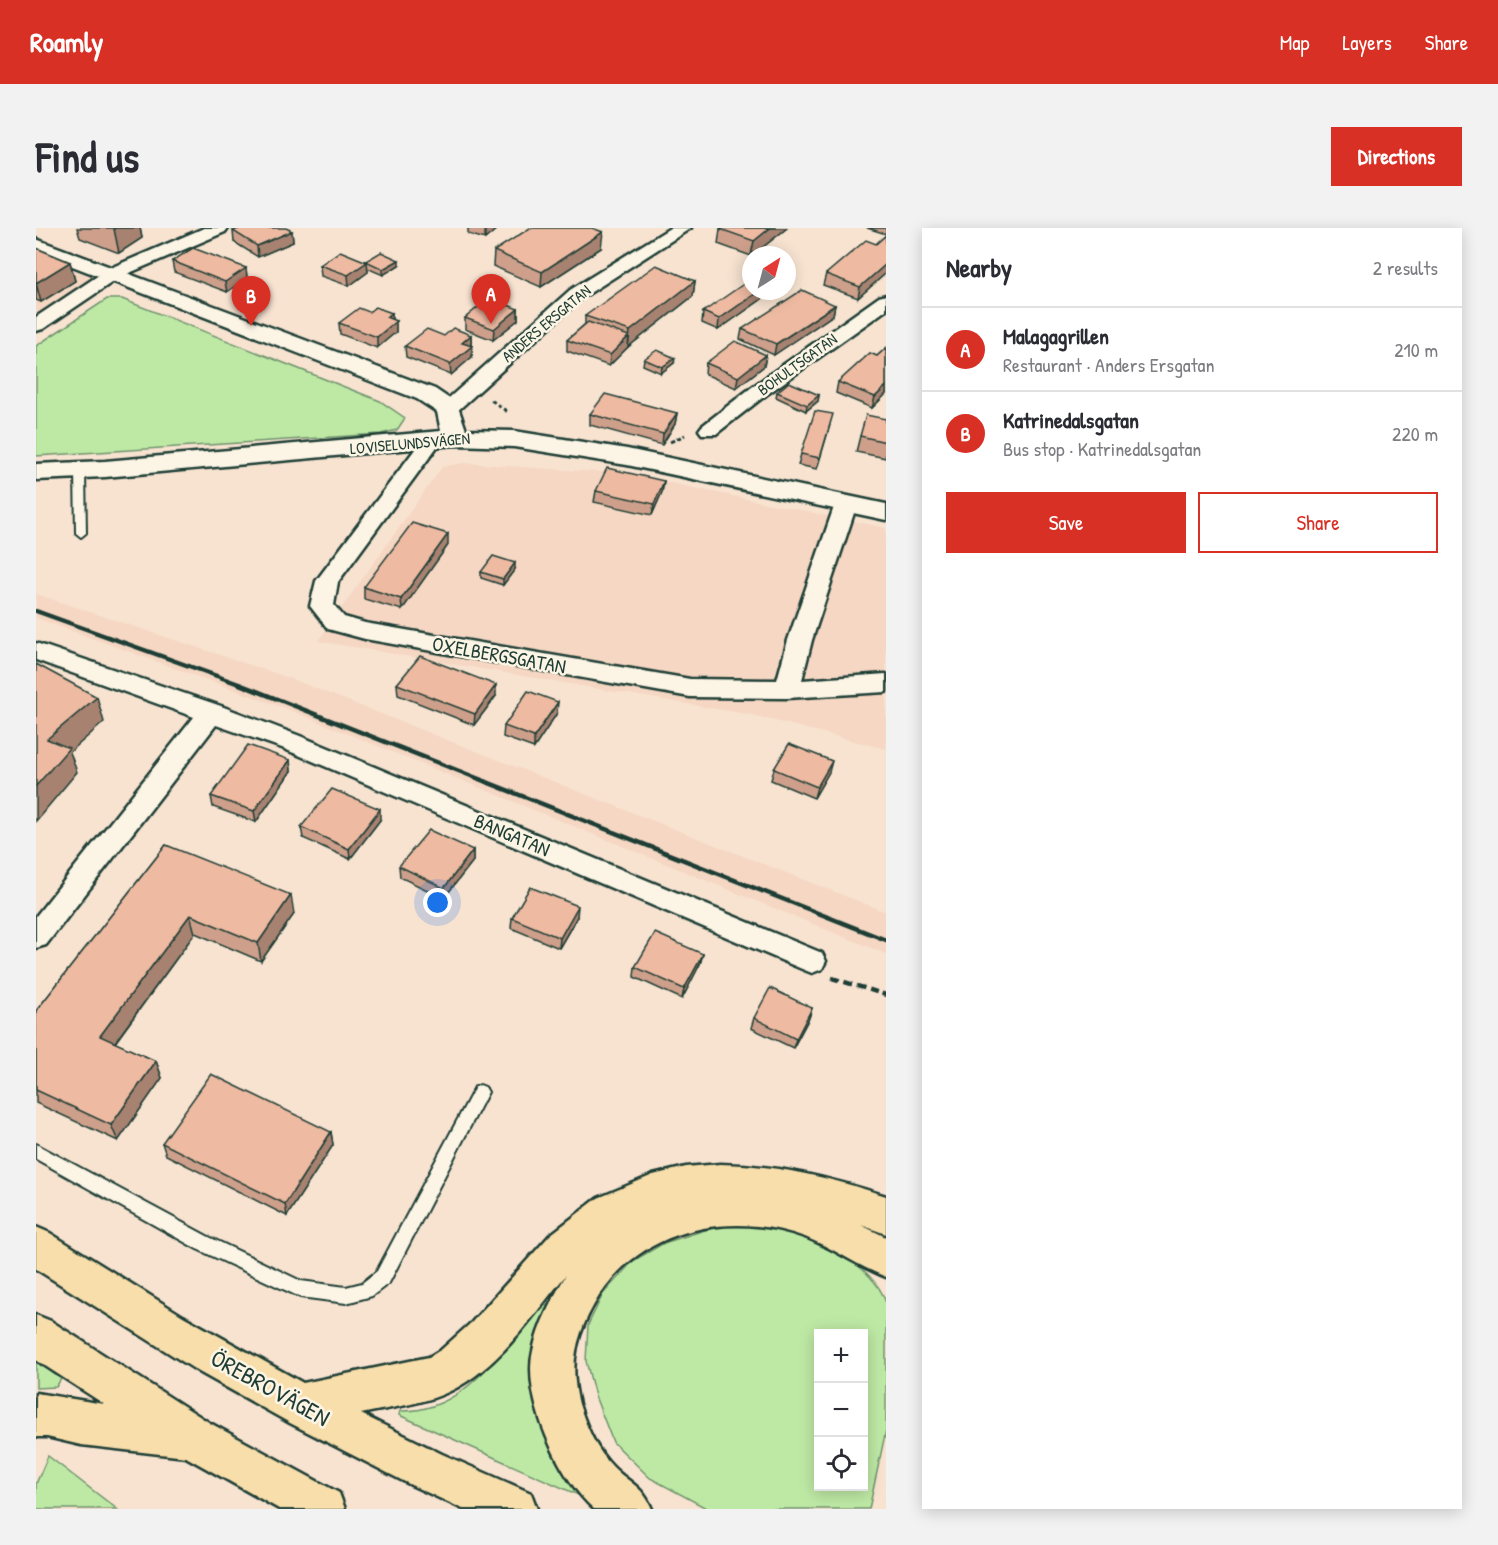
<!DOCTYPE html>
<html lang="en">
<head>
<meta charset="utf-8">
<style>
  body { margin:0; font-family:"Patrick Hand",sans-serif; background:#f2f2f3; color:#2b2b33 }
  .controls { position:absolute; right:18px; bottom:18px; display:grid; overflow:hidden; border-radius:0px; box-shadow:0 3px 15px #0003 }
  .controls button { width:54px; height:54px; display:grid; place-items:center; padding:0; border:0; border-bottom:2px solid #e1e1e2; background:#fff; color:#2b2b33; font:30px sans-serif }
  .compass { position:absolute; left:706px; top:18px; width:54px; height:54px; border-radius:50%; background:#fff; box-shadow:0 3px 15px #0003; rotate:36deg }
  .you { position:absolute; left:402px; top:675px; width:21px; height:21px; margin:-15px; border:4px solid #fff; border-radius:50%; background:#1a73e8; box-shadow:0 0 0 9px #1a73e833 }
  .badge { display:grid; place-items:center; width:39px; height:39px; border-radius:50%; background:#d93025; color:#fff; font-size:20px; font-weight:700 }
  .pin { position:absolute; translate:-50% -50px; filter:drop-shadow(0 2px 3px #0008) }
  .pin::after { content:''; position:absolute; top:32px; width:21px; height:18px; background:inherit; clip-path:polygon(0 0,100% 0,50% 100%) }
  .list { margin:0; padding:0; list-style:none }
  h2 { display:flex; justify-content:space-between; align-items:center; height:78px; margin:0; padding:0 24px; font-size:26px }
  h2 small { font-size:20px; font-weight:400; color:#7c7c81 }
  .list li { display:grid; grid-template-columns:39px 1fr auto; gap:18px; align-items:center; box-sizing:border-box; height:84px; padding:0 24px; border-top:2px solid #e1e1e2 }
  .list b { display:block; font-size:22px; white-space:nowrap }
  .list p { margin:0; font-size:20px; white-space:nowrap; color:#7c7c81 }
  .list em { font-size:20px; font-style:normal; color:#7c7c81 }
  .actions { display:flex; gap:12px; padding:18px 24px }
  .actions a { flex:1; padding:14px 0; border:2px solid #d93025; border-radius:0px; text-align:center; font-size:21px; color:#d93025 }
  .actions .main { background:#d93025; color:#fff }
  .icon { flex:none; width:33px; height:33px; fill:none; stroke:currentColor; stroke-width:2; stroke-linecap:round; stroke-linejoin:round }
  .map { position:relative; flex:none; width:850px; height:1281px; overflow:hidden; border-radius:0px }
  header { display:flex; align-items:center; gap:36px; box-sizing:border-box; height:84px; padding:0 30px; background:#d93025; color:#fff }
  header strong { font-size:28px }
  nav { display:flex; gap:33px; margin-inline-start:auto; font-size:21px }
  .intro { display:flex; align-items:center; justify-content:space-between; box-sizing:border-box; height:144px; padding:0 36px }
  h1 { margin:0; font-size:42px }
  .button { padding:15px 27px; border-radius:0px; background:#d93025; color:#fff; font-size:21px; font-weight:700 }
  main { display:flex; gap:36px; padding:0 36px }
  aside { flex:1; background:#fff; border-radius:0px; box-shadow:0 3px 15px #0003 }
  .map>svg:first-child { display:block }
</style>
</head>
<body>
<header>
<strong>Roamly</strong>
<nav><a>Map</a><a>Layers</a><a>Share</a></nav>
</header>
<div class="intro"><h1>Find us</h1><a class="button">Directions</a></div>
<main>
<div class="map">
<svg width="850" height="1281" viewBox="0 0 850 1281">
  <rect width="100%" height="100%" fill="#f8e3d1"/>
  <filter id="ink" filterUnits="userSpaceOnUse"><feTurbulence type="fractalNoise" baseFrequency=".0167" numOctaves="2"/><feDisplacementMap in="SourceGraphic" scale="12" xChannelSelector="R" yChannelSelector="G"/><feConvolveMatrix kernelMatrix="1 2 1 2 8 2 1 2 1" color-interpolation-filters="sRGB"/></filter>
  <g filter="url(#ink)">
    <!-- built -->
    <g fill="#f5d7c3">
      <polygon points="0,29 57,49 0,87"/>
      <polygon points="427,235 591,246 850,300 850,521 716,487 282,413 406,239"/>
      <polygon points="0,366 253,450 850,684 850,726 251,481 0,390"/>
    </g>
    <!-- green -->
    <g fill="#bee9a5" stroke="#6e936c" stroke-width="1.5" fill-rule="evenodd">
      <polygon points="71,71 86,71 344,173 369,190 361,202 345,206 0,228 0,118"/>
      <path d="M688,996C706,997 726,995 744,999C779,1007 839,1038 850,1075V1202L833,1281H672L614,1250L577,1214L559,1168L550,1133L552,1097L567,1066L597,1033L628,1015ZM782,1106H828V1258H782Z"/>
      <path d="M510,1077H515L549,1270L363,1187L364,1183C433,1185 465,1116 510,1077Z"/>
      <polygon points="0,1133 25,1151 20,1159 0,1160"/>
      <polygon points="12,1228 81,1281 0,1281 0,1256"/>
    </g>
    <g fill="none" stroke-linecap="round" stroke-linejoin="round">
      <!-- lane casing -->
      <g stroke="#1f3d34" stroke-width="4">
        <g id="lane">
          <polygon points="44,240 49,243 50,305 45,309 40,305 39,243"/>
          <polygon points="444,857 449,859 452,864 353,1055 336,1068 310,1075 264,1069 161,1021 0,931 0,916 173,1009 265,1053 310,1059 326,1055 341,1043 439,859"/>
        </g>
      </g>
      <!-- street casing -->
      <g stroke="#1f3d34" stroke-width="5">
        <g id="street">
          <polygon points="168,0 192,0 189,4 84,49 7,101 0,103 0,89 72,41"/>
          <polygon points="634,0 655,0 546,70 419,185 405,185 402,181 405,177 534,62"/>
          <polygon points="850,67 850,82 730,167 680,206 666,206 663,202 666,198 716,159 843,69"/>
          <polygon points="396,206 403,208 406,212 302,354 298,377 308,389 329,395 654,451 741,452 752,412 799,276 802,271 810,269 818,271 821,276 776,412 766,452 850,446 850,464 751,470 654,469 329,411 292,401 274,378 280,353 389,208"/>
          <polygon points="0,415 185,478 264,508 786,725 790,733 786,741 776,745 766,741 246,520 180,497 10,717 0,720 0,688 158,489 0,432"/>
        </g>
      </g>
      <!-- secondary casing -->
      <g stroke="#1f3d34" stroke-width="5">
        <polygon id="secondary" points="0,11 399,161 421,176 430,202 478,203 591,221 850,276 850,292 591,237 478,219 419,217 69,249 0,252 0,236 69,233 405,203 401,184 381,171 0,24"/>
      </g>
      <!-- highway casing -->
      <g stroke="#1f3d34" stroke-width="5">
        <g id="highway">
          <path d="M684,936C742,937 795,950 850,968V1006L825,997L850,1009V1049C822,1038 797,1020 769,1009C696,982 606,1000 563,1068C541,1104 532,1134 543,1176C550,1198 560,1222 577,1239C594,1256 606,1257 616,1281H558C523,1251 486,1169 497,1123C502,1097 517,1070 530,1047C498,1085 467,1134 422,1159C392,1176 357,1179 325,1186L406,1226L495,1265L501,1281H427L375,1257L254,1195L163,1144L0,1041V999L14,1005L147,1088L267,1155L393,1129L406,1121L436,1094L514,1007L562,970L617,947L650,939Z"/>
          <polygon points="0,1087 15,1093 174,1195 303,1265 309,1281 243,1281 150,1229 45,1217 11,1209 0,1209 0,1165 68,1176 0,1132"/>
        </g>
      </g>
      <!-- path-far1 -->
      <g stroke="#1f3d34" stroke-width="3" stroke-dasharray="4.5 3" stroke-linecap="butt">
        <polyline points="455,172 473,185"/>
        <polyline points="634,214 649,207"/>
      </g>
      <!-- path -->
      <polyline stroke="#1f3d34" stroke-width="4.5" stroke-dasharray="8 5" stroke-linecap="butt" points="796,750 850,767"/>
      <!-- lane -->
      <use href="#lane" fill="#fcf5e5" fill-rule="evenodd"/>
      <!-- street -->
      <use href="#street" fill="#fcf5e5" fill-rule="evenodd"/>
      <!-- secondary -->
      <use href="#secondary" fill="#fcf5e5" fill-rule="evenodd"/>
      <!-- highway -->
      <use href="#highway" fill="#f8deab" fill-rule="evenodd"/>
      <!-- rail -->
      <polyline stroke="#1f3d34" stroke-width="4.5" points="0,383 203,456 850,712"/>
    </g>
    <!-- wall -->
    <g fill="#cea08b" stroke="#1f3d34" stroke-width="1.5">
      <polygon points="41,0 104,0 106,10 83,25 44,10"/>
      <polygon points="432,0 462,0 449,11 432,6"/>
      <polygon points="685,0 751,0 717,27 715,27 715,28 682,16 684,1"/>
      <polygon points="831,0 850,0 850,6"/>
      <polygon points="197,3 256,3 257,14 222,29 198,14"/>
      <polygon points="850,7 850,45 822,70 787,57 790,46 840,16"/>
      <polygon points="0,20 34,34 39,53 5,74 0,72"/>
      <polygon points="565,20 505,59 457,38 458,23"/>
      <polygon points="136,33 210,40 211,50 191,64 138,44"/>
      <polygon points="330,33 363,37 347,47 331,40 332,44 313,58 285,48 284,37"/>
      <polygon points="659,53 657,68 592,119 573,138 531,123 531,112 549,96 549,88"/>
      <polygon points="726,71 682,102 666,95 667,84"/>
      <polygon points="799,77 797,87 738,127 704,111 706,101"/>
      <polygon points="482,81 482,92 457,112 429,101 429,90"/>
      <polygon points="333,84 356,85 356,92 360,93 360,104 341,120 304,106 303,95"/>
      <polygon points="435,107 436,129 415,147 370,129 369,118 408,108"/>
      <polygon points="850,120 850,166 836,180 800,165 802,154 841,128"/>
      <polygon points="730,127 728,138 700,160 669,146 670,135"/>
      <polygon points="608,131 638,135 625,145 607,137"/>
      <polygon points="741,164 783,167 782,173 770,183 740,169"/>
      <polygon points="641,185 639,196 626,217 554,197 554,186"/>
      <polygon points="850,191 850,230 820,224 824,208"/>
      <polygon points="794,197 781,241 762,237 765,226"/>
      <polygon points="628,253 626,264 616,287 558,274 560,263"/>
      <polygon points="412,317 366,382 328,371 328,359"/>
      <polygon points="479,341 467,357 445,350 445,344"/>
      <polygon points="361,456 460,468 438,497 362,467"/>
      <polygon points="521,485 498,520 467,509 468,498"/>
      <polygon points="254,532 255,543 220,594 177,579 175,568"/>
      <polygon points="738,541 793,544 778,570 735,552"/>
      <polygon points="344,592 314,631 267,610 265,599"/>
      <polygon points="130,617 258,686 225,733 159,705 79,815 120,833 126,850 82,913 0,875 0,783"/>
      <polygon points="437,622 437,633 408,670 364,649 363,638"/>
      <polygon points="541,689 523,720 475,700 476,690"/>
      <polygon points="667,726 664,736 646,771 598,749 599,739"/>
      <polygon points="776,780 773,790 757,820 715,800 718,790"/>
      <polygon points="295,904 297,917 251,988 130,927 126,915"/>
    </g>
    <!-- shaded-wall -->
    <g fill="#a78271" stroke="#1f3d34" stroke-width="1.5">
      <polygon points="79,0 104,0 106,10 83,25 78,1"/>
      <polygon points="449,0 462,0 449,11"/>
      <polygon points="734,0 751,0 717,27 715,27 718,13"/>
      <polygon points="256,3 257,14 222,29 221,18"/>
      <polygon points="567,4 565,20 505,59 506,44"/>
      <polygon points="363,32 363,37 347,47 347,41"/>
      <polygon points="34,34 39,53 5,74 0,55"/>
      <polygon points="331,34 332,44 313,58 312,47"/>
      <polygon points="850,36 850,45 822,70 824,59"/>
      <polygon points="210,40 211,50 191,64 189,54"/>
      <polygon points="659,53 657,68 592,119 594,103"/>
      <polygon points="723,63 727,63 726,71 682,102 683,91"/>
      <polygon points="799,77 797,87 738,127 740,116"/>
      <polygon points="482,81 482,92 457,112 458,101"/>
      <polygon points="356,85 356,95 350,89"/>
      <polygon points="360,93 360,104 341,120 341,109"/>
      <polygon points="435,107 435,118 426,115"/>
      <polygon points="593,108 592,119 573,138 574,127"/>
      <polygon points="436,118 436,129 415,147 414,136"/>
      <polygon points="730,127 728,138 700,160 702,149"/>
      <polygon points="639,130 638,135 625,145 626,139"/>
      <polygon points="850,158 850,166 836,180 839,169"/>
      <polygon points="783,167 782,173 770,183 771,177"/>
      <polygon points="641,185 639,196 626,217 627,206"/>
      <polygon points="628,253 626,264 616,287 618,276"/>
      <polygon points="412,306 412,317 366,382 365,371"/>
      <polygon points="479,335 479,341 467,357 467,351"/>
      <polygon points="460,457 460,468 438,497 439,486"/>
      <polygon points="61,469 68,494 34,524 41,544 0,593 0,558 11,511"/>
      <polygon points="522,474 521,485 498,520 498,509"/>
      <polygon points="254,532 255,543 220,594 218,583"/>
      <polygon points="796,533 793,544 778,570 781,559"/>
      <polygon points="344,581 344,592 314,631 313,621"/>
      <polygon points="437,622 437,633 408,670 408,660"/>
      <polygon points="255,667 258,686 225,733 222,715"/>
      <polygon points="542,678 541,689 523,720 524,710"/>
      <polygon points="154,687 159,705 71,825 64,808"/>
      <polygon points="667,726 664,736 646,771 648,761"/>
      <polygon points="776,780 773,790 757,820 760,811"/>
      <polygon points="120,833 126,850 82,913 75,897"/>
      <polygon points="295,904 297,917 251,988 249,976"/>
    </g>
    <!-- building -->
    <g fill="#efbaa2" stroke="#1f3d34" stroke-width="1.5">
      <polygon points="205,0 250,0 256,3 221,18 197,3"/>
      <polygon points="494,0 556,0 567,4 506,44 458,23"/>
      <polygon points="685,0 734,0 718,13 684,1"/>
      <polygon points="850,7 850,36 824,59 790,46 830,12 840,16"/>
      <polygon points="0,20 34,34 0,55"/>
      <polygon points="157,20 210,40 189,54 136,33"/>
      <polygon points="304,23 331,34 312,47 284,37"/>
      <polygon points="345,24 363,32 347,41 330,33"/>
      <polygon points="620,37 659,53 594,103 549,88"/>
      <polygon points="712,53 715,54 715,63 723,63 683,91 667,84"/>
      <polygon points="766,62 799,77 740,116 706,101"/>
      <polygon points="453,70 482,81 458,101 429,90"/>
      <polygon points="339,79 356,85 350,89 360,93 341,109 303,95 323,80 333,84"/>
      <polygon points="552,94 593,108 574,127 531,112"/>
      <polygon points="417,100 435,107 426,115 436,118 414,136 369,118 391,101 408,108"/>
      <polygon points="699,113 730,127 702,149 670,135"/>
      <polygon points="850,120 850,158 839,169 802,154 834,125 841,128"/>
      <polygon points="621,122 639,130 626,139 608,131"/>
      <polygon points="753,154 783,167 771,177 741,164"/>
      <polygon points="569,166 641,185 627,206 554,186"/>
      <polygon points="779,183 797,186 784,230 765,226"/>
      <polygon points="830,187 850,191 850,214 824,208"/>
      <polygon points="571,240 628,253 618,276 560,263"/>
      <polygon points="376,295 412,306 365,371 328,359"/>
      <polygon points="457,328 479,335 467,351 445,344"/>
      <polygon points="384,428 460,457 439,486 361,456"/>
      <polygon points="0,436 61,469 11,511 33,520 0,558"/>
      <polygon points="492,463 522,474 498,509 468,498"/>
      <polygon points="753,516 796,533 781,559 738,541"/>
      <polygon points="212,517 254,532 218,583 175,568"/>
      <polygon points="296,561 344,581 313,621 265,599"/>
      <polygon points="393,602 437,622 408,660 363,638"/>
      <polygon points="130,617 255,667 222,715 154,687 64,808 120,833 75,897 0,862 0,783"/>
      <polygon points="494,659 542,678 524,710 476,690"/>
      <polygon points="619,705 667,726 648,761 599,739"/>
      <polygon points="734,760 776,780 760,811 718,790"/>
      <polygon points="175,846 295,904 249,976 126,915"/>
    </g>
  </g>
  <g text-anchor="middle" stroke-width="5" stroke-linejoin="round" paint-order="stroke">
    <!-- far-street labels -->
    <g font-size="16" fill="#1f3d34" stroke="#fcf5e5">
      <text transform="translate(510 95) rotate(-40)" y="6">ANDERS ERSGATAN</text>
      <text transform="translate(761 136) rotate(-36)" y="6">BOHULTSGATAN</text>
      <text transform="translate(374 215) rotate(-5)" y="6">LOVISELUNDSVÄGEN</text>
    </g>
    <!-- street labels -->
    <g font-size="20" fill="#1f3d34" stroke="#fcf5e5">
      <text transform="translate(463 427) rotate(10)" y="7">OXELBERGSGATAN</text>
      <text transform="translate(476 607) rotate(23)" y="7">BANGATAN</text>
    </g>
    <!-- near-street labels -->
    <g font-size="24" fill="#1f3d34" stroke="#fcf5e5">
      <text transform="translate(234 1160) rotate(29)" y="8">ÖREBROVÄGEN</text>
    </g>
  </g>
</svg>
<div class="controls">
<button>+</button>
<button>−</button>
<button><svg class="icon" aria-label="locate" viewBox="0 0 24 24"><circle cx="12" cy="12" r="6"/><path d="M12 2v4M12 18v4M2 12h4M18 12h4"/></svg></button>
</div>
<svg class="compass" viewBox="-18 -18 36 36"><path d="M0-13l5 13h-10z" fill="#e53935"/><path d="M0 13l5-13h-10z" fill="#7c7c81"/></svg>
<div class="you"></div>
<div class="pin badge" style="left:455px;top:96px">A</div>
<div class="pin badge" style="left:215px;top:98px">B</div>
</div>
<aside>
<h2>Nearby<small>2 results</small></h2>
<ul class="list">
<li><span class="badge">A</span><div><b>Malagagrillen</b><p>Restaurant · Anders Ersgatan</p></div><em>210 m</em></li>
<li><span class="badge">B</span><div><b>Katrinedalsgatan</b><p>Bus stop · Katrinedalsgatan</p></div><em>220 m</em></li>
</ul>
<div class="actions"><a class="main">Save</a><a>Share</a></div>
</aside>
</main>
</body>
</html>
